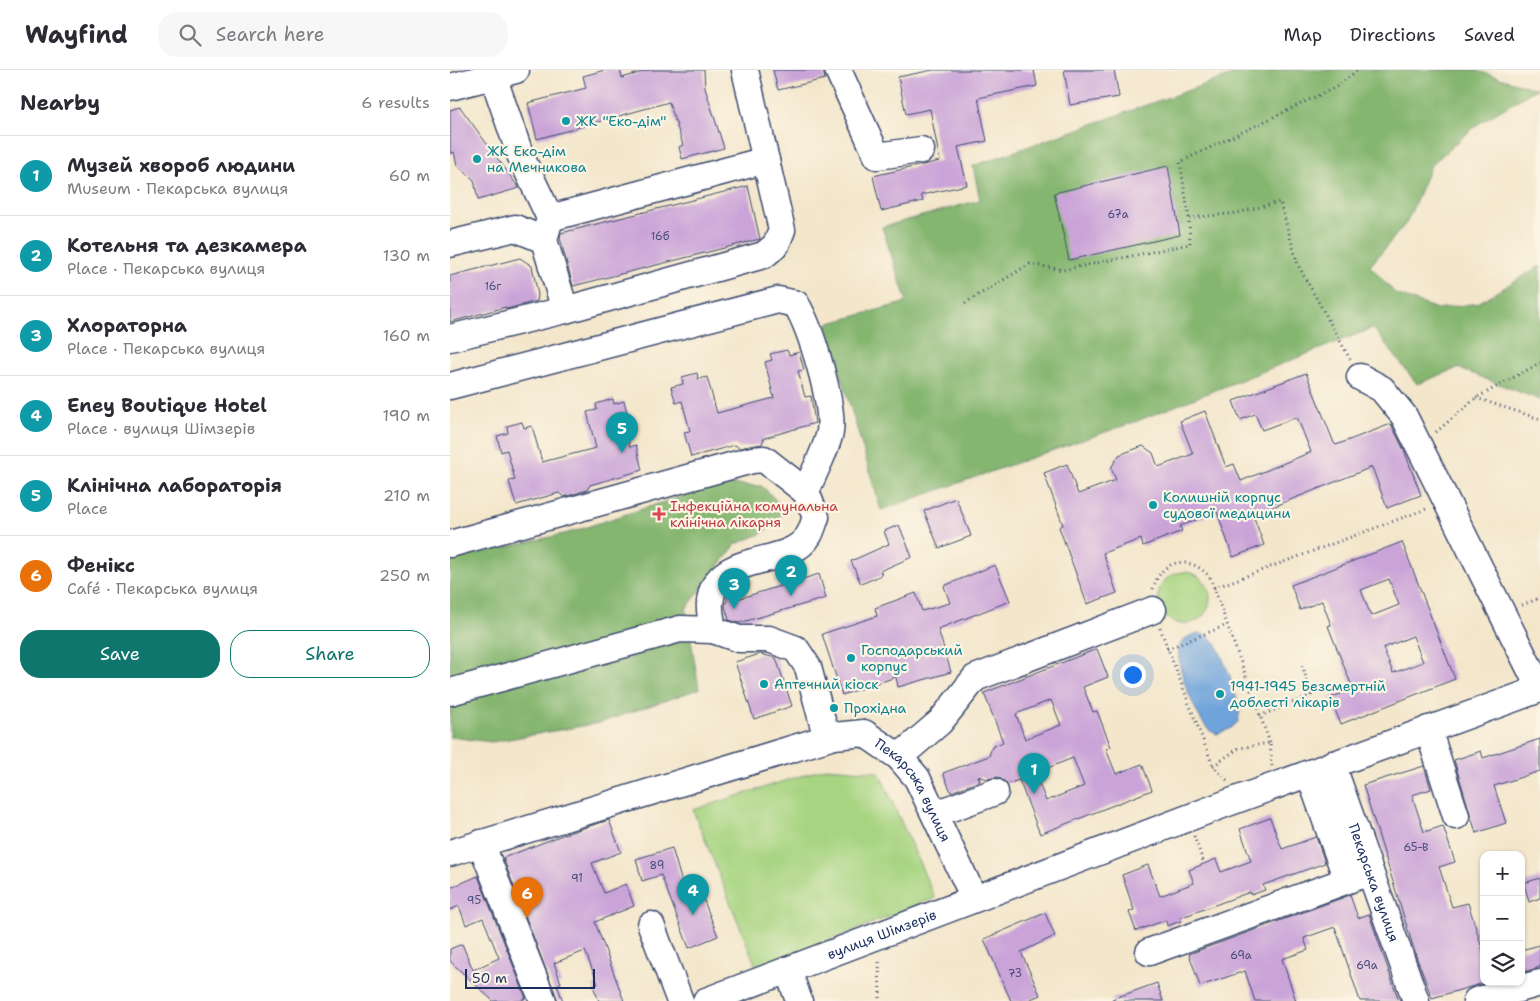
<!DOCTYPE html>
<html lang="en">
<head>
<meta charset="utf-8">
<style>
  body { margin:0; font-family:"Shantell Sans",sans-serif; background:#f7f7f7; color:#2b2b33 }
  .controls { position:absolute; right:15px; bottom:15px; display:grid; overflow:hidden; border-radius:10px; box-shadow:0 1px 4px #0004 }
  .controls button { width:45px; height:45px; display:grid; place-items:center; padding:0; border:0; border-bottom:1px solid #e1e1e2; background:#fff; color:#2b2b33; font:25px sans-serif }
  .scale { position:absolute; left:15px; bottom:12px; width:130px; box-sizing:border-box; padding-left:5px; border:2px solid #1b2f5e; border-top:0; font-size:14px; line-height:18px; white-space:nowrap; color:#1b2f5e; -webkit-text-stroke:4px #fcf5e5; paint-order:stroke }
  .you { position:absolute; left:682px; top:604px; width:18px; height:18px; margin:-12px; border:4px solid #fff; border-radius:50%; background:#1a73e8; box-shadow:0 0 0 8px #1a73e833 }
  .badge { display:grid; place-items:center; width:32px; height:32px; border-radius:50%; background:#0f766e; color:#fff; font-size:16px; font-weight:700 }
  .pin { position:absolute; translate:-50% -41px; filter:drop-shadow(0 1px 2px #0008) }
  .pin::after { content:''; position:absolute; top:26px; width:18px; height:15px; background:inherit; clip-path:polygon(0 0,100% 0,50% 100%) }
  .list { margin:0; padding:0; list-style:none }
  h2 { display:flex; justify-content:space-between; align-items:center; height:65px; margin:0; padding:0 20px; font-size:21px }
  h2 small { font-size:16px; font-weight:400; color:#7c7c81 }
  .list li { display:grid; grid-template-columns:32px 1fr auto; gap:15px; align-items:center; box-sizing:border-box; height:80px; padding:0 20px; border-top:1px solid #e1e1e2 }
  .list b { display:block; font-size:19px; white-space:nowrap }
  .list p { margin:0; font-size:16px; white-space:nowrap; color:#7c7c81 }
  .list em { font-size:16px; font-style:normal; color:#7c7c81 }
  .actions { display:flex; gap:10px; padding:15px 20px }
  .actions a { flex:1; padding:11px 0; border:1px solid #0f766e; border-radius:20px; text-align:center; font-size:18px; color:#0f766e }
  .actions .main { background:#0f766e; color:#fff }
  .icon { flex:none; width:28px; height:28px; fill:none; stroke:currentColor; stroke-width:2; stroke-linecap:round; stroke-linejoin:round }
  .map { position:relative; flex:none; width:1090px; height:931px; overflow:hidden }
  header { display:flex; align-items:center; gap:30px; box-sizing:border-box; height:70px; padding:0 25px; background:#fff; border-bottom:1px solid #e1e1e2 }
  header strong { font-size:24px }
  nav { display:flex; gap:28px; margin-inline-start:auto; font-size:18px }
  .search { width:350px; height:45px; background:#f7f7f7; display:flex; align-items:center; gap:12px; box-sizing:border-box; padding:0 18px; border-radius:20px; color:#7c7c81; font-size:19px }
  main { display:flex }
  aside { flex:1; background:#fff }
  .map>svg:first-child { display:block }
</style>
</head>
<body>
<header>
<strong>Wayfind</strong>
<div class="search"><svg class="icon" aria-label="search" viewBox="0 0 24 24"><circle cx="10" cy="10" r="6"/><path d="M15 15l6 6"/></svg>Search here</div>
<nav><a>Map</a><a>Directions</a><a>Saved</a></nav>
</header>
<main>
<aside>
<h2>Nearby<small>6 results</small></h2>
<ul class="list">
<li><span class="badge" style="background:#0f9aa8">1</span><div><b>Музей хвороб людини</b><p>Museum · Пекарська вулиця</p></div><em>60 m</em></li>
<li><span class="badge" style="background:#0f9aa8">2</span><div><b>Котельня та дезкамера</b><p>Place · Пекарська вулиця</p></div><em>130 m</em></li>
<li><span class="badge" style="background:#0f9aa8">3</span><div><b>Хлораторна</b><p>Place · Пекарська вулиця</p></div><em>160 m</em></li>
<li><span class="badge" style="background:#0f9aa8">4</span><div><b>Eney Boutique Hotel</b><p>Place · вулиця Шімзерів</p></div><em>190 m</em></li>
<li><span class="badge" style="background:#0f9aa8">5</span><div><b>Клінічна лабораторія</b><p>Place</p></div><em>210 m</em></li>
<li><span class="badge" style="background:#e8710a">6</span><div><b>Фенікс</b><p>Café · Пекарська вулиця</p></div><em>250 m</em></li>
</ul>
<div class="actions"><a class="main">Save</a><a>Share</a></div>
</aside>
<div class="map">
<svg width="1090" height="931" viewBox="0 0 1090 931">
  <rect width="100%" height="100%" fill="#fcf5e5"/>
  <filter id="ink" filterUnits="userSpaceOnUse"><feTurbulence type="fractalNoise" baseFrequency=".02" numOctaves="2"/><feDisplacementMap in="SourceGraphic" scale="10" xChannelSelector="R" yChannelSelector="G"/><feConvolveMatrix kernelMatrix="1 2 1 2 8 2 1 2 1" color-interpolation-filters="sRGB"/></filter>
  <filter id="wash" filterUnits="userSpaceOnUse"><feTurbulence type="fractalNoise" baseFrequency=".0096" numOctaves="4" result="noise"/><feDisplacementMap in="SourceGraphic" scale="20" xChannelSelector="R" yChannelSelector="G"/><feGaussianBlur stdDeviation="1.12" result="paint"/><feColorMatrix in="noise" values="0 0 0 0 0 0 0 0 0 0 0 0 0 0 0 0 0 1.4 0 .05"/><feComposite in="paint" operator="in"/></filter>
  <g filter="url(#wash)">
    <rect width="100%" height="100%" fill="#f3e6cb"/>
    <!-- green -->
    <g fill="#a7d481" stroke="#618270">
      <circle cx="734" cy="528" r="26"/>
      <polygon points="376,698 429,702 485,828 307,899 243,740"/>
    </g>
    <!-- forest -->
    <g fill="#85b66f" stroke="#507266">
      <polygon points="796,0 1024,0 1086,19 1028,54 981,95 957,152 920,196 946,224 987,239 1028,233 1090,196 1090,330 1008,298 967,314 923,258 687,351 431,440 376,254 457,232 432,157 530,130 523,96"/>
      <polygon points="269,414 312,416 336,440 313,463 286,474 236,539 249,619 149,653 42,672 0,667 0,490 118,463"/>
    </g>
    <!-- water -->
    <path fill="#6ea3db" stroke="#44699c" d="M748,563L759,566L767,575L780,606L790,640L788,652L780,659L767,664C763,662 759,661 757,658C745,644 721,589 731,573C735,567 742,565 748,563Z"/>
    <g id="blocks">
      <!-- building -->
      <g fill="#caa4d8" fill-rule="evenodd">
        <polygon points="155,0 170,0 172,8 199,0 254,0 255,18 274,78 232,89 229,77 233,75 219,32 87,69 78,33 136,18 133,6"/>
        <polygon points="323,0 373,0 375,9 328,20"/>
        <polygon points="483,0 584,0 587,16 528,28 537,71 508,77 517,115 471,125 473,131 431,141 423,106 490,91 480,39 456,44 448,7"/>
        <polygon points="614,0 664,0 669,27 620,35"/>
        <polygon points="10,37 69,118 28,130 24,110 7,95 4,82 0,84 0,40"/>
        <polygon points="718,96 730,165 619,190 604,123"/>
        <polygon points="298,116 310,169 123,216 110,168 111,163"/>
        <polygon points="70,188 82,196 88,225 87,231 56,239 56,237 0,252 0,206"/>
        <polygon points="337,280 339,285 349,282 354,300 348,301 355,327 361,326 365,353 314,368 312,374 289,378 285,375 241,387 234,362 240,361 232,331 226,333 221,317 233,314 232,307 247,303 248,309 257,307 267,343 324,328 315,292 322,290 320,284"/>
        <polygon points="856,303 884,373 886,375 941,354 954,380 971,425 937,438 922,397 803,445 814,475 783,487 767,442 730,456 732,461 693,476 691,469 653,483 667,523 637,534 609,457 613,455 594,403 617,394 628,424 666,410 661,398 669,385 693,376 703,383 708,397 743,384 730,351 755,341 776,397 784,394 791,411 861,382 847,347 812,360 805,344 790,350 783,331"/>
        <polygon points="163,329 164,334 174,331 179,349 173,350 180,377 186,375 192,400 140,415 137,420 114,427 109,423 66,435 59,411 65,410 57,380 51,382 47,366 58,363 57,356 72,352 74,358 82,356 92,392 146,378 137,342 147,340 146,334"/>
        <polygon points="506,428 521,466 489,478 474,441"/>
        <polygon points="449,455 462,487 430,501 432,505 411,514 401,491 439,474 434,461"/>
        <path d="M952,472L1005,609L891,654L880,628L903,619L878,556L881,555L872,531L850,540L841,515ZM939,509L949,535L921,546L911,520ZM963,566L973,592L943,603L933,578Z"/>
        <polygon points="545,495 560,531 488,559 501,602 448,617 446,607 392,625 372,564 427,546 425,538 466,523 472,541 500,533 494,516"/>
        <polygon points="369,504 376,528 289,553 279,550 275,536 278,526 286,523 288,529"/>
        <path d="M647,579L658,607L633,617L643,642L647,641L661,677L656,679L666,704L692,694L702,720L590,764L569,710L557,714L548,707L537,709L528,706L530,711L501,722L493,703L539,686L542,677L553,672L534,623ZM601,630L611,655L575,669L566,644ZM623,688L634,716L596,731L585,703Z"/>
        <polygon points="310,584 326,588 342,636 304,649 285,592"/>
        <polygon points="1090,669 1090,701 1044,716 1056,753 1026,763 1004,690 1031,681 1033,688"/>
        <polygon points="974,696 981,719 962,725 974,762 993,756 1005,792 989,797 1002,837 1018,833 1034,884 1034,913 982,928 966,886 913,715"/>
        <polygon points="820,748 832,779 866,767 875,793 813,815 815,820 801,825 800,822 730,848 731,851 717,856 716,850 686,861 679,842 684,840 672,805 698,795 710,826 744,813 739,800 766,789 771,802 801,791 790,759"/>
        <polygon points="159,750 171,782 142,793 154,823 176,814 184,836 145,852 174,931 149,931 143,916 148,914 135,881 104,893 111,913 107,915 113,931 108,931 53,788 115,764"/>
        <polygon points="222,778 233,816 246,811 268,866 239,878 211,805 192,811 186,789"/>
        <polygon points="28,806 76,928 70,931 43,931 0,891 0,879 12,874 23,900 49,888 33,848 16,855 9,836 0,840 0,818"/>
        <polygon points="1090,808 1090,828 1079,832 1074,813"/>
        <polygon points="900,825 908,848 919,844 949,931 910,931 885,857 854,868 858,880 832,889 846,931 805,931 795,901 750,916 739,884"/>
        <polygon points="595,843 605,866 571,882 590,925 576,931 561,931 534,869"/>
        <polygon points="1090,875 1090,897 1071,903 1071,880"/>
        <polygon points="707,913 713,931 663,931 662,929"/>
      </g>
    </g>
  </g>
  <g filter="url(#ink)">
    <use href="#blocks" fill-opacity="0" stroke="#3b4a6e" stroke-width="1"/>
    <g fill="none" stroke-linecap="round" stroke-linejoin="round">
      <!-- minor casing -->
      <g stroke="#3b4a6e" stroke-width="29">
        <g id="minor">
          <polyline points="388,0 427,86 471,80"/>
          <polyline points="43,6 71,87 100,148 94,170 115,240"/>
          <polyline points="0,17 66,0"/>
          <polyline points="100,148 316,90"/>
          <polyline points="0,174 65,158 94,170"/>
          <polyline points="0,268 115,240 314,185 326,175 332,160 295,0"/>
          <polyline points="910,307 932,319 954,346 1090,619"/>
          <path d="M0,316L328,230L346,234C361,258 384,334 380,362C376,381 363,403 356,422L366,447C364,452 362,460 359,465C339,500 264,479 260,533C259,541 262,552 263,560L230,559L0,622"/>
          <polyline points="0,474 302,390 314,389 356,422"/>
          <polyline points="263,560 289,569 319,569 346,579 358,597 374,658 384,666"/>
          <polyline points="978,659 1006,746"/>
          <polyline points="449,687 490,652 525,608 703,540"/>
          <path id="s1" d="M882,694L966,931"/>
          <polyline points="859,703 897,810"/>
          <polyline points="485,744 545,722"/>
          <polyline points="31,773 93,931"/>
          <path id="s2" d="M0,783L384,666L414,663L449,687L467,708L524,828"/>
          <polyline points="201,855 230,931"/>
          <polyline points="699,882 920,802"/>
          <polyline points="338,900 349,931"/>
          <path id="s3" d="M256,931L775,734L1090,619"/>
          <polyline points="1026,931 1090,913"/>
        </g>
      </g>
      <!-- path -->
      <g stroke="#3b4a6e" stroke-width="3" stroke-dasharray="1 4" stroke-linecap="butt">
        <polyline points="739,148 730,92 886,17 908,0"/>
        <polyline points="515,233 580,194 613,200 740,174 739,148 787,143 830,132 848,195 900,289"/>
        <polyline points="1026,328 1090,349"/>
        <polyline points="986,362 1026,328 1090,293"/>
        <polyline points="764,518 976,439"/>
        <path d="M703,519C712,487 740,485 760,507L820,673"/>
        <polyline points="1072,535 1090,528"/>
        <polyline points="710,558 763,696"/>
        <polyline points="717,579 777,555"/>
        <polyline points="810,646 861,625 852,594"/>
        <polyline points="777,710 763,696 789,678 820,673 822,696"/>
        <polyline points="744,766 754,794"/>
        <polyline points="429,887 430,931"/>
      </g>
      <!-- minor -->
      <use href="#minor" stroke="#fff" stroke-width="26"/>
    </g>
  </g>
  <!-- markers -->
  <g fill="#0f9aa8" stroke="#fcf5e5" stroke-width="2">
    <circle cx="116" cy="51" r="5"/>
    <circle cx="27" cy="89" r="5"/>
    <circle cx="703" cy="435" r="5"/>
    <circle cx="401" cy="588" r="5"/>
    <circle cx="314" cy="614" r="5"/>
    <circle cx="770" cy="624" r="5"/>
    <circle cx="384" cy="638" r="5"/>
  </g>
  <path fill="#e0444e" stroke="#fcf5e5" stroke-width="2" d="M206.5 436.5h5v5h5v5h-5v5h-5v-5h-5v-5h5z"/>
  <g text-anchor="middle" stroke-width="4.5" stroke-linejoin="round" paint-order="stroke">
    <!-- number labels -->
    <g font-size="11" fill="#474c7c">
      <text x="668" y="148">67а</text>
      <text x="210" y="170">16б</text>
      <text x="43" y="220">16г</text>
      <text x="966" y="781">65-В</text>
      <text x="207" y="799">89</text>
      <text x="127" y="812">91</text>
      <text x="24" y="834">95</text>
      <text x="791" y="889">69а</text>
      <text x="917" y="899">69а</text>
      <text x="565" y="907">73</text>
    </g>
    <!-- culture labels -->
    <g font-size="14" fill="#0d838f" stroke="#fcf5e5" text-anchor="start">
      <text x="126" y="56">ЖК "Еко-дім"</text>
      <text x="37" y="86">ЖК Еко-дім<tspan x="37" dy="16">на Мечникова</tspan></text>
      <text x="713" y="432">Колишній корпус<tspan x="713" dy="16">судової медицини</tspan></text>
      <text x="411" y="585">Господарський<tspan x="411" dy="16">корпус</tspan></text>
      <text x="324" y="619">Аптечний кіоск</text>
      <text x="780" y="621">1941-1945 Безсмертній<tspan x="780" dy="16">доблесті лікарів</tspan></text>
      <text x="394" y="643">Прохідна</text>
    </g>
    <!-- health labels -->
    <g font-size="14" fill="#be3a42" stroke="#fcf5e5" text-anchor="start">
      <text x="220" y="441">Інфекційна комунальна<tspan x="220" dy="16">клінічна лікарня</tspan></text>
    </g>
    <!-- street labels -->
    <g font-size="14" fill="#1b2f5e" stroke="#fcf5e5">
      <text dy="5" stroke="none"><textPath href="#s2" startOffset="509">Пекарська вулиця</textPath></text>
      <text dy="5" stroke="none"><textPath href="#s1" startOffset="126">Пекарська вулиця</textPath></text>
      <text dy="5" stroke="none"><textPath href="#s3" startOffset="188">вулиця Шімзерів</textPath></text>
    </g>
  </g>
</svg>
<div class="controls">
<button>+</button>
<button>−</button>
<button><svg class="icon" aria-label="layers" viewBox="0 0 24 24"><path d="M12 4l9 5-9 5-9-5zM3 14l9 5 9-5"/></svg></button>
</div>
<div class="scale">50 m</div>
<div class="you"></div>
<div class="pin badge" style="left:584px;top:724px;background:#0f9aa8">1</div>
<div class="pin badge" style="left:341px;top:526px;background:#0f9aa8">2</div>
<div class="pin badge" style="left:284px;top:539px;background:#0f9aa8">3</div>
<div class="pin badge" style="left:243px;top:845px;background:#0f9aa8">4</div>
<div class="pin badge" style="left:172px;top:383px;background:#0f9aa8">5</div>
<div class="pin badge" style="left:77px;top:848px;background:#e8710a">6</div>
</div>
</main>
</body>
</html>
